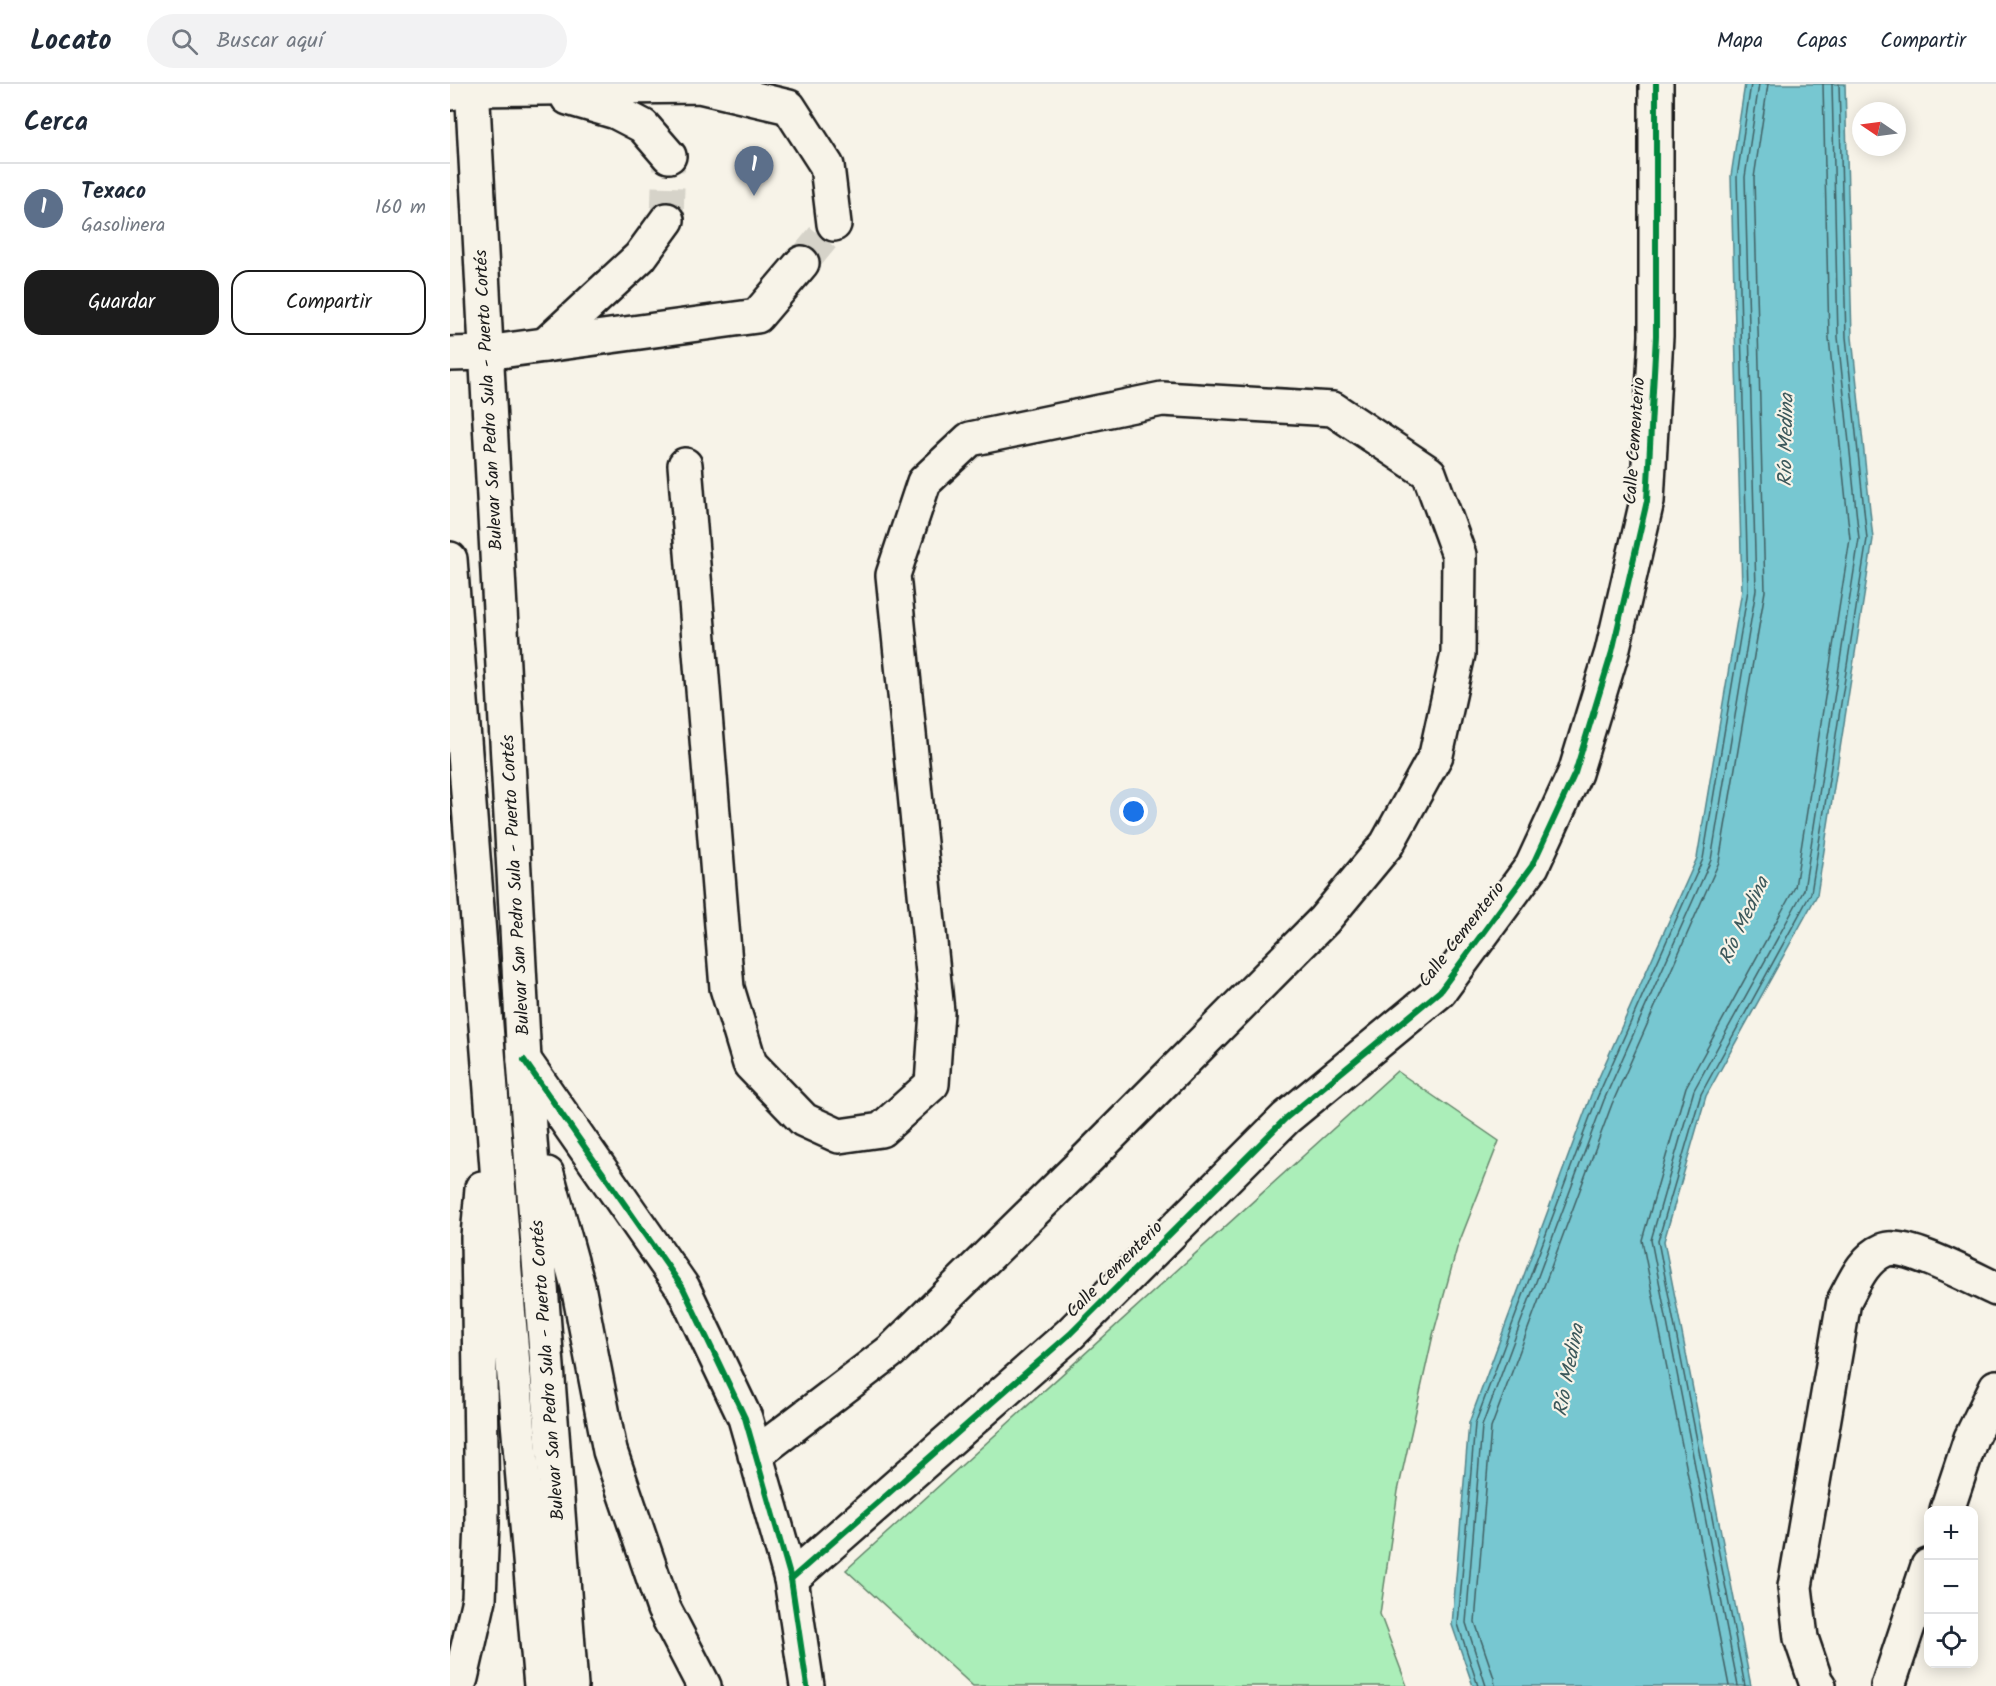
<!DOCTYPE html>
<html lang="es">
<head>
<meta charset="utf-8">
<style>
  body { margin:0; font-family:Kalam,sans-serif; background:#f2f2f3; color:#1f2937 }
  .controls { position:absolute; right:18px; bottom:18px; display:grid; overflow:hidden; border-radius:12px; box-shadow:0 3px 15px #0003 }
  .controls button { width:54px; height:54px; display:grid; place-items:center; padding:0; border:0; border-bottom:2px solid #e0e1e3; background:#fff; color:#1f2937; font:30px sans-serif }
  .compass { position:absolute; left:1402px; top:18px; width:54px; height:54px; border-radius:50%; background:#fff; box-shadow:0 3px 15px #0003; rotate:283deg }
  .you { position:absolute; left:684px; top:728px; width:21px; height:21px; margin:-15px; border:4px solid #fff; border-radius:50%; background:#1a73e8; box-shadow:0 0 0 9px #1a73e833 }
  .badge { display:grid; place-items:center; width:39px; height:39px; border-radius:50%; background:#1c1c1c; color:#fff; font-size:20px; font-weight:700 }
  .pin { position:absolute; translate:-50% -50px; filter:drop-shadow(0 2px 3px #0008) }
  .pin::after { content:''; position:absolute; top:32px; width:21px; height:18px; background:inherit; clip-path:polygon(0 0,100% 0,50% 100%) }
  .list { margin:0; padding:0; list-style:none }
  h2 { display:flex; justify-content:space-between; align-items:center; height:78px; margin:0; padding:0 24px; font-size:26px }
  h2 small { font-size:20px; font-weight:400; color:#747a83 }
  .list li { display:grid; grid-template-columns:39px 1fr auto; gap:18px; align-items:center; box-sizing:border-box; height:90px; padding:0 24px; border-top:2px solid #e0e1e3 }
  .list b { display:block; font-size:22px; white-space:nowrap }
  .list p { margin:0; font-size:20px; white-space:nowrap; color:#747a83 }
  .list em { font-size:20px; font-style:normal; color:#747a83 }
  .actions { display:flex; gap:12px; padding:18px 24px }
  .actions a { flex:1; padding:14px 0; border:2px solid #1c1c1c; border-radius:18px; text-align:center; font-size:21px; color:#1c1c1c }
  .actions .main { background:#1c1c1c; color:#fff }
  .icon { flex:none; width:33px; height:33px; fill:none; stroke:currentColor; stroke-width:2; stroke-linecap:round; stroke-linejoin:round }
  .map { position:relative; flex:none; width:1546px; height:1602px; overflow:hidden }
  header { display:flex; align-items:center; gap:36px; box-sizing:border-box; height:84px; padding:0 30px; background:#fff; border-bottom:2px solid #e0e1e3 }
  header strong { font-size:28px }
  nav { display:flex; gap:33px; margin-inline-start:auto; font-size:21px }
  .search { width:420px; height:54px; background:#f2f2f3; display:flex; align-items:center; gap:15px; box-sizing:border-box; padding:0 21px; border-radius:33px; color:#747a83; font-size:22px }
  main { display:flex }
  aside { flex:1; background:#fff }
  .map>svg:first-child { display:block }
</style>
</head>
<body>
<header>
<strong>Locato</strong>
<div class="search"><svg class="icon" aria-label="search" viewBox="0 0 24 24"><circle cx="10" cy="10" r="6"/><path d="M15 15l6 6"/></svg>Buscar aquí</div>
<nav><a>Mapa</a><a>Capas</a><a>Compartir</a></nav>
</header>
<main>
<aside>
<h2>Cerca<small></small></h2>
<ul class="list">
<li><span class="badge" style="background:#5c6f8a">1</span><div><b>Texaco</b><p>Gasolinera</p></div><em>160 m</em></li>
</ul>
<div class="actions"><a class="main">Guardar</a><a>Compartir</a></div>
</aside>
<div class="map">
<svg width="1546" height="1602" viewBox="0 0 1546 1602">
  <rect width="100%" height="100%" fill="#f7f3e8"/>
  <filter id="ink" filterUnits="userSpaceOnUse"><feTurbulence type="fractalNoise" baseFrequency=".0167" numOctaves="2"/><feDisplacementMap in="SourceGraphic" scale="12" xChannelSelector="R" yChannelSelector="G"/><feConvolveMatrix kernelMatrix="1 2 1 2 8 2 1 2 1" color-interpolation-filters="sRGB"/></filter>
  <g filter="url(#ink)">
    <!-- green -->
    <polygon fill="#abeeb9" stroke="#64856a" stroke-width="1.5" points="947,987 1049,1057 1007,1164 983,1251 948,1407 930,1530 957,1602 523,1602 396,1486"/>
    <!-- water -->
    <polygon fill="#77c7d1" stroke="#538389" stroke-width="1.5" points="1295,0 1395,0 1402,253 1423,455 1367,811 1256,1012 1214,1157 1301,1602 1023,1602 1002,1541 1019,1339 1141,1011 1247,774 1292,506 1281,92"/>
    <g fill="none" stroke-linecap="round" stroke-linejoin="round">
      <!-- shore -->
      <g stroke="#406064" stroke-width="1.5">
        <polyline points="1028,1602 1008,1540 1025,1340 1147,1014 1253,775 1298,506 1287,93 1301,0"/>
        <polyline points="1036,1602 1016,1539 1032,1342 1154,1016 1261,776 1306,506 1295,93 1309,0"/>
        <polyline points="1045,1602 1044,1594 1025,1538 1041,1344 1162,1020 1269,778 1315,507 1304,94 1318,0"/>
        <polyline points="1279,1602 1192,1156 1236,1003 1345,803 1400,455 1379,254 1373,0"/>
        <polyline points="1288,1602 1201,1156 1244,1006 1354,806 1409,455 1388,253 1382,0"/>
        <polyline points="1295,1602 1208,1157 1251,1010 1361,809 1417,455 1396,253 1389,0"/>
      </g>
      <!-- minor-tunnel -->
      <g stroke="#d6d3c9" stroke-width="33" stroke-dasharray="33 16" stroke-linecap="butt">
        <polyline points="217,136 219,72"/>
        <polyline points="352,179 384,140"/>
      </g>
      <!-- minor casing -->
      <g stroke="#1c1c1c" stroke-width="38">
        <g id="minor">
          <polyline points="0,9 22,5 249,2 339,23 377,82 384,140"/>
          <polyline points="118,14 166,28 193,42 219,72"/>
          <polyline points="95,261 190,173 217,136"/>
          <polyline points="0,270 36,269 307,232 352,179"/>
          <polyline points="235,381 277,904 300,980 354,1036 389,1052 431,1046 482,1000 487,928 443,491 474,398 520,355 712,315 883,325 979,389 1009,471 1008,570 986,671 937,760 874,836 639,1073 441,1267 305,1371"/>
          <polyline points="74,976 233,1204 295,1334 341,1495 357,1602"/>
          <polyline points="1497,1426 1521,1354 1546,1303"/>
          <polyline points="341,1495 620,1250 836,1034 990,907 1082,782 1125,689 1162,568 1197,417 1206,252 1206,0"/>
          <path d="M1369,1602L1366,1598L1351,1554L1345,1503L1394,1217C1404,1199 1413,1175 1434,1166C1454,1157 1524,1195 1546,1205"/>
          <polyline points="1438,1602 1478,1482"/>
        </g>
      </g>
      <!-- highway casing -->
      <g stroke="#1c1c1c" stroke-width="38">
        <g id="highway">
          <polyline points="22,0 74,976 121,1602"/>
          <polyline points="0,475 56,1200 91,1602"/>
          <polyline points="97,1090 128,1202 160,1367 214,1525 254,1602"/>
          <polyline points="8,1602 11,1594 29,1515 32,1439 28,1153 32,1104"/>
        </g>
      </g>
      <!-- minor -->
      <use href="#minor" stroke="#f7f3e8" stroke-width="33"/>
      <!-- highway -->
      <use href="#highway" stroke="#f7f3e8" stroke-width="33"/>
      <!-- cycleway casing -->
      <g stroke="#f7f3e8" stroke-width="10">
        <g id="cycleway">
          <polyline points="74,976 233,1204 295,1334 341,1495 357,1602"/>
          <polyline points="341,1495 620,1250 836,1034 990,907 1082,782 1125,689 1162,568 1197,417 1206,252 1206,0"/>
        </g>
      </g>
      <!-- cycleway -->
      <use href="#cycleway" stroke="#00873e" stroke-width="6"/>
    </g>
  </g>
  <g text-anchor="middle" stroke-width="4.5" stroke-linejoin="round" paint-order="stroke">
    <!-- street labels -->
    <g font-size="18" fill="#1c1c1c" stroke="#f7f3e8">
      <text transform="translate(38 316) rotate(-93)" y="6">Bulevar San Pedro Sula - Puerto Cortés</text>
      <text transform="translate(1184 357) rotate(-86)" y="6">Calle Cementerio</text>
      <text transform="translate(65 801) rotate(-93)" y="6">Bulevar San Pedro Sula - Puerto Cortés</text>
      <text transform="translate(1011 850) rotate(-52)" y="6">Calle Cementerio</text>
      <text transform="translate(664 1185) rotate(-45)" y="6">Calle Cementerio</text>
      <text transform="translate(97 1286) rotate(-94)" y="6">Bulevar San Pedro Sula - Puerto Cortés</text>
    </g>
    <!-- water labels -->
    <g font-size="20" font-style="italic" fill="#3c585b" stroke="#f7f3e8">
      <text transform="translate(1335 356) rotate(-89)" y="7">Río Medina</text>
      <text transform="translate(1293 836) rotate(-65)" y="7">Río Medina</text>
      <text transform="translate(1118 1286) rotate(-79)" y="7">Río Medina</text>
    </g>
  </g>
</svg>
<div class="controls">
<button>+</button>
<button>−</button>
<button><svg class="icon" aria-label="locate" viewBox="0 0 24 24"><circle cx="12" cy="12" r="6"/><path d="M12 2v4M12 18v4M2 12h4M18 12h4"/></svg></button>
</div>
<svg class="compass" viewBox="-18 -18 36 36"><path d="M0-13l5 13h-10z" fill="#e53935"/><path d="M0 13l5-13h-10z" fill="#747a83"/></svg>
<div class="you"></div>
<div class="pin badge" style="left:304px;top:112px;background:#5c6f8a">1</div>
</div>
</main>
</body>
</html>
